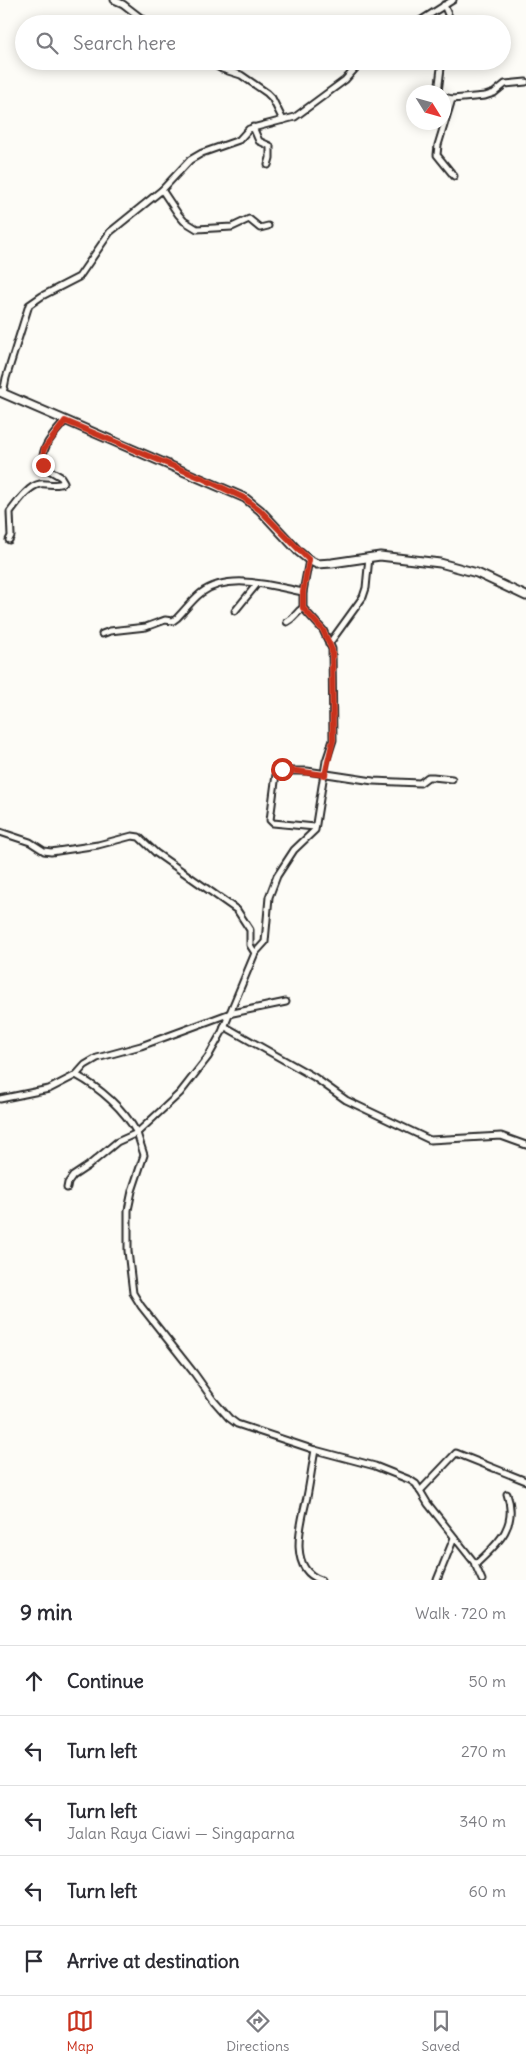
<!DOCTYPE html>
<html lang="en">
<head>
<meta charset="utf-8">
<style>
  body { margin:0; font-family:Delius,sans-serif; background:#f2f2f3; color:#2b2b33 }
  .compass { position:absolute; left:406px; top:85px; width:45px; height:45px; border-radius:50%; background:#fff; box-shadow:0 2px 12px #0003; rotate:127deg }
  .stop { position:absolute; width:15px; height:15px; margin:-11px; border:4px solid #c8321e; border-radius:50%; background:#fff }
  .stop.end { background:#c8321e; border-color:#fff; box-shadow:0 1px 5px #0008 }
  .list { margin:0; padding:0; list-style:none }
  h2 { display:flex; justify-content:space-between; align-items:center; height:65px; margin:0; padding:0 20px; font-size:21px }
  h2 small { font-size:16px; font-weight:400; color:#7c7c81 }
  .list li { display:grid; grid-template-columns:32px 1fr auto; gap:15px; align-items:center; box-sizing:border-box; height:70px; padding:0 20px; border-top:1px solid #e1e1e2 }
  .list b { display:block; font-size:19px; white-space:nowrap }
  .list p { margin:0; font-size:16px; white-space:nowrap; color:#7c7c81 }
  .list em { font-size:16px; font-style:normal; color:#7c7c81 }
  .icon { flex:none; width:28px; height:28px; fill:none; stroke:currentColor; stroke-width:2; stroke-linecap:round; stroke-linejoin:round }
  .map { position:relative; flex:none; width:526px; height:1580px; overflow:hidden }
  .search { position:absolute; background:#fff; box-shadow:0 2px 12px #0003; left:15px; right:15px; top:15px; height:55px; display:flex; align-items:center; gap:12px; box-sizing:border-box; padding:0 18px; border-radius:28px; color:#7c7c81; font-size:19px }
  .sheet { height:415px; background:#fff }
  nav { display:flex; justify-content:space-around; align-items:center; box-sizing:border-box; height:70px; border-top:1px solid #e1e1e2; background:#fff; font-size:14px; color:#7c7c81 }
  nav a { display:grid; justify-items:center; gap:2px }
  nav .on { color:#c8321e }
  .map>svg:first-child { display:block }
</style>
</head>
<body>
<div class="map">
<svg width="526" height="1580" viewBox="0 0 526 1580">
  <rect width="100%" height="100%" fill="#fdfcf7"/>
  <filter id="ink" filterUnits="userSpaceOnUse"><feTurbulence type="fractalNoise" baseFrequency=".02" numOctaves="2"/><feDisplacementMap in="SourceGraphic" scale="10" xChannelSelector="R" yChannelSelector="G"/><feConvolveMatrix kernelMatrix="1 2 1 2 8 2 1 2 1" color-interpolation-filters="sRGB"/></filter>
  <g filter="url(#ink)">
    <g fill="none" stroke-linecap="round" stroke-linejoin="round">
      <!-- street casing -->
      <g stroke="#2b2b2b" stroke-width="9">
        <g id="street">
          <polyline points="114,0 123,4 149,24"/>
          <polyline points="444,5 452,24"/>
          <polyline points="415,24 453,0"/>
          <polyline points="208,61 222,69 241,75 267,93 272,98 283,120"/>
          <polyline points="438,92 441,68 446,61"/>
          <polyline points="444,97 452,99 438,145 437,155 454,176"/>
          <polyline points="452,99 485,96 494,93 505,84 526,82"/>
          <polyline points="253,127 259,141 270,146 270,158 268,165"/>
          <polyline points="162,190 178,214 184,221 197,229 232,227 249,219 260,228 268,226"/>
          <polyline points="3,393 6,378 29,305 42,296 79,277 110,232 162,190 190,160 202,153 239,140 249,129 295,117 345,80 362,61"/>
          <path d="M9,540L11,536L10,512C17,503 28,486 40,484C48,483 58,487 64,482L61,477L44,467C38,449 54,434 65,421"/>
          <polyline points="235,611 257,584"/>
          <path d="M287,622C295,618 296,612 303,608"/>
          <path d="M102,634L110,631L146,627L165,620L173,621L177,618C185,610 192,600 201,593C229,572 273,586 303,592"/>
          <polyline points="329,644 363,597 366,588 369,557"/>
          <polyline points="315,827 273,823 270,820 276,774 279,771 307,771 373,781 420,783 428,777 433,777 452,779"/>
          <polyline points="0,832 30,842 44,851 51,852 98,845 132,836 139,837 156,853 237,910 250,930 250,945 255,953"/>
          <polyline points="224,1026 314,1077 346,1100 430,1140 501,1136 526,1145"/>
          <polyline points="76,1075 85,1065 97,1058 141,1046 228,1014 286,1002"/>
          <path d="M0,1099L49,1089L76,1075C100,1088 124,1109 137,1133L180,1093L208,1057L222,1032L255,953L265,942L269,897L277,876L294,850L315,830L326,761L333,740L332,649L323,630L303,608V592L309,560"/>
          <polyline points="67,1188 68,1183 73,1176 88,1166 117,1142 137,1133 144,1155 132,1191 128,1210 128,1251 133,1293 141,1306 194,1373 214,1401 229,1418 237,1424 315,1450 375,1466 410,1480 416,1484 428,1504 474,1562 482,1580"/>
          <path d="M315,1450C312,1466 310,1482 307,1497C301,1523 287,1569 321,1580"/>
          <polyline points="420,1491 456,1453 526,1481"/>
          <path d="M475,1565C496,1545 519,1527 507,1494"/>
          <polyline points="437,1580 454,1538"/>
        </g>
      </g>
      <!-- secondary casing -->
      <g stroke="#2b2b2b" stroke-width="11">
        <polyline id="secondary" points="0,392 245,498 260,510 299,552 309,560 317,564 332,563 380,556 440,563 477,573 526,596"/>
      </g>
      <!-- street -->
      <use href="#street" stroke="#fdfcf7" stroke-width="5"/>
      <!-- secondary -->
      <use href="#secondary" stroke="#fdfcf7" stroke-width="7"/>
    </g>
  </g>
  <g fill="none" stroke-linecap="round" stroke-linejoin="round" filter="url(#ink)">
    <!-- route -->
    <polyline stroke="#c8321e" stroke-width="6" points="43,465 44,449 65,421 204,479 244,498 260,510 309,560 303,592 303,608 323,630 332,650 333,740 325,775 282,769"/>
  </g>
</svg>
<svg class="compass" viewBox="-18 -18 36 36"><path d="M0-13l5 13h-10z" fill="#e53935"/><path d="M0 13l5-13h-10z" fill="#7c7c81"/></svg>
<div class="stop" style="left:282px;top:769px"></div>
<div class="stop end" style="left:43px;top:465px"></div>
<div class="search"><svg class="icon" aria-label="search" viewBox="0 0 24 24"><circle cx="10" cy="10" r="6"/><path d="M15 15l6 6"/></svg>Search here</div>
</div>
<section class="sheet">
<h2>9 min<small>Walk · 720 m</small></h2>
<ul class="list">
<li><svg class="icon" aria-label="ahead" viewBox="0 0 24 24"><path d="M12 20V5M6 11l6-6 6 6"/></svg><div><b>Continue</b></div><em>50 m</em></li>
<li><svg class="icon" aria-label="left" viewBox="0 0 24 24"><path d="M17 20v-9H6M10 6l-5 5 5 5"/></svg><div><b>Turn left</b></div><em>270 m</em></li>
<li><svg class="icon" aria-label="left" viewBox="0 0 24 24"><path d="M17 20v-9H6M10 6l-5 5 5 5"/></svg><div><b>Turn left</b><p>Jalan Raya Ciawi — Singaparna</p></div><em>340 m</em></li>
<li><svg class="icon" aria-label="left" viewBox="0 0 24 24"><path d="M17 20v-9H6M10 6l-5 5 5 5"/></svg><div><b>Turn left</b></div><em>60 m</em></li>
<li><svg class="icon" aria-label="arrive" viewBox="0 0 24 24"><path d="M6 21V4h12l-3 4 3 4H6"/></svg><div><b>Arrive at destination</b></div></li>
</ul>
</section>
<nav>
<a class="on"><svg class="icon" aria-label="map" viewBox="0 0 24 24"><path d="M3 6l6-2 6 2 6-2v14l-6 2-6-2-6 2zM9 4v14M15 6v14"/></svg>Map</a>
<a><svg class="icon" aria-label="directions" viewBox="0 0 24 24"><path d="M12 3l9 9-9 9-9-9zM9 14v-3h6M13 9l2 2-2 2"/></svg>Directions</a>
<a><svg class="icon" aria-label="saved" viewBox="0 0 24 24"><path d="M7 4h10v16l-5-4-5 4z"/></svg>Saved</a>
</nav>
</body>
</html>
